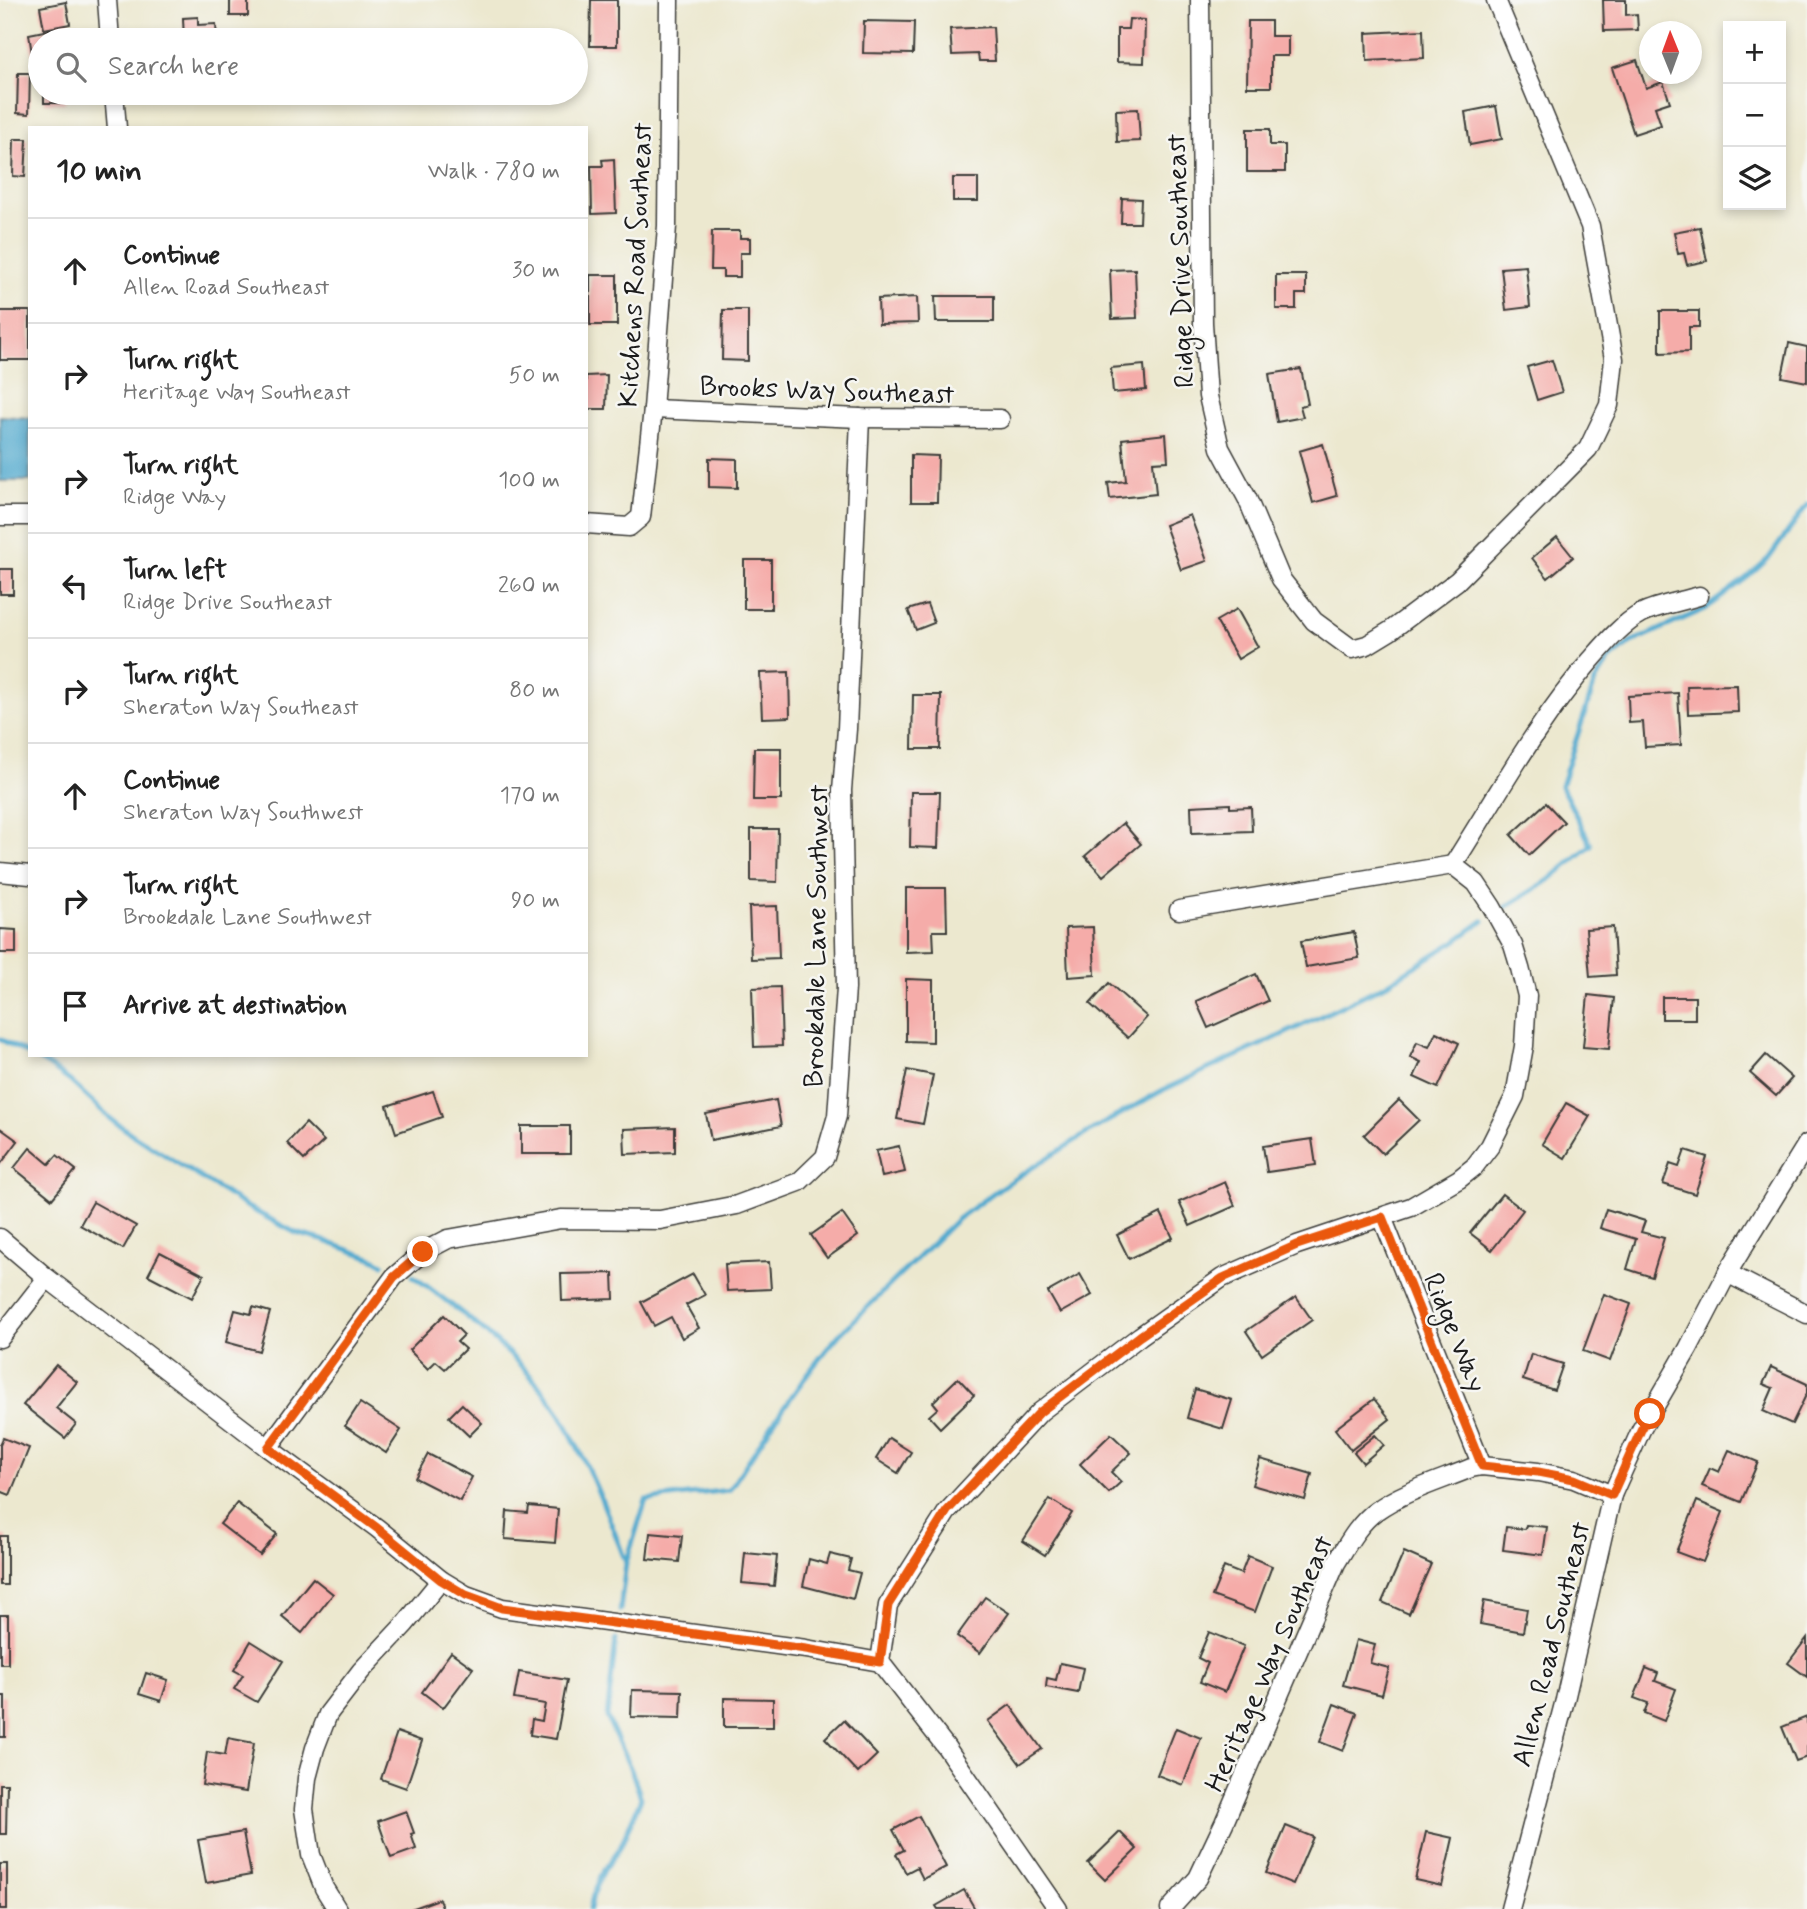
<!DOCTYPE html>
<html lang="en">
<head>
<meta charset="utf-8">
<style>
  body { margin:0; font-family:Mynerve,sans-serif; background:#f2f2f2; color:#222 }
  .controls { position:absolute; right:21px; top:21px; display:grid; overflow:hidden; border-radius:0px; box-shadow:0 4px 10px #0003 }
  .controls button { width:63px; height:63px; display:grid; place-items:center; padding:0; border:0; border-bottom:2px solid #e0e0e0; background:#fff; color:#222; font:35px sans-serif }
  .compass { position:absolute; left:1639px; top:21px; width:63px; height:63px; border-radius:50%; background:#fff; box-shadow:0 4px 10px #0003; rotate:359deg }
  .stop { position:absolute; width:21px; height:21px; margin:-16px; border:5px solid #ea580c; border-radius:50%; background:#fff }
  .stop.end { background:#ea580c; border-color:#fff; box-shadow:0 2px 7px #0008 }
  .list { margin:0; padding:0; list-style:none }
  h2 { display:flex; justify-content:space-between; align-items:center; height:91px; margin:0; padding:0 28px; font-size:30px }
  h2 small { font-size:23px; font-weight:400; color:#767676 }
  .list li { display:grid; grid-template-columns:46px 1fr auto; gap:21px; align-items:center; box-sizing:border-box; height:105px; padding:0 28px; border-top:2px solid #e0e0e0 }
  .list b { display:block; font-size:26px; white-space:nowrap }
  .list p { margin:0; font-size:23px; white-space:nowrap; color:#767676 }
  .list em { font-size:23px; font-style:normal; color:#767676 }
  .icon { flex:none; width:38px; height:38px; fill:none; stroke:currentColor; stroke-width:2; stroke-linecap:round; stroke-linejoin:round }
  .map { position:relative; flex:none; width:1807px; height:1909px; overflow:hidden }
  .search { position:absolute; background:#fff; box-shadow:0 4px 10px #0003; left:28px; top:28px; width:560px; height:77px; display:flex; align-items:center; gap:18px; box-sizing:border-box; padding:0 24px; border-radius:38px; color:#767676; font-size:26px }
  .panel { position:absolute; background:#fff; box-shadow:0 4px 10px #0003; left:28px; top:126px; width:560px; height:931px; border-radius:0px }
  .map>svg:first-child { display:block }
</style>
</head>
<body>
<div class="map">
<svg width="1807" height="1909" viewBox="0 0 1807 1909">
  <rect width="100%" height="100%" fill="#f6f6f2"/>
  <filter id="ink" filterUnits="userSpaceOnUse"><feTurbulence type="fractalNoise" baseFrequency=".0143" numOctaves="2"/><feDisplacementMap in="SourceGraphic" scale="14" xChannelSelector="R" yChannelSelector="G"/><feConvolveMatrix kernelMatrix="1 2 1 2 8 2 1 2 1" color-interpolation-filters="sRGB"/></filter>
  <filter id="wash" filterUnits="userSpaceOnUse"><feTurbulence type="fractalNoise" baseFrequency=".00686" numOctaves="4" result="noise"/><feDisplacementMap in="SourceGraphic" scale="28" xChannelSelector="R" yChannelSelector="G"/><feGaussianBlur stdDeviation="1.57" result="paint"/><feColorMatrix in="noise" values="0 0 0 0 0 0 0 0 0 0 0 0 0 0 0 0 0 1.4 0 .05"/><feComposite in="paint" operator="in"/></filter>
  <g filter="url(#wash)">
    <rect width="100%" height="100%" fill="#ece8cf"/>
    <!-- water -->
    <polygon fill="#53aacf" stroke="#386376" stroke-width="2" points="0,416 30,418 30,481 0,481"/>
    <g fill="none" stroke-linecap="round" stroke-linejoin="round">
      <!-- stream -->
      <g stroke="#53aacf" stroke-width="5">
        <polyline points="1504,908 1549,880 1591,845 1561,786 1595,682 1609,660 1630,643 1705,609 1749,576 1769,558 1807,505"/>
        <polyline points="0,1039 30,1055"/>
        <polyline points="31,1055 48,1065 70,1081 111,1119 133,1135 249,1208 296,1233 322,1240 374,1259 383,1264"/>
        <path d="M413,1276C465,1314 522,1357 558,1411C565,1421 570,1433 576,1444C596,1483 611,1522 626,1563"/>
        <path d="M620,1610L626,1563L646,1500L729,1490C765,1437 797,1383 839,1335L956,1220L1000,1188L1092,1130L1163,1090L1286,1033L1385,985L1454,942L1483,921"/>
        <polyline points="590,1909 593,1895 604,1870 620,1848 641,1798 632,1772 607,1717 616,1639"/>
      </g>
    </g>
    <g id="blocks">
      <!-- building -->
      <g fill="#f5aca9">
        <rect x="230" y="0" width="18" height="16"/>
        <polygon points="591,0 617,0 617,46 590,46"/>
        <polygon points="1603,0 1626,0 1626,15 1637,14 1638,30 1604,31"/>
        <polygon points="66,2 70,24 44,29 40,7"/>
        <polygon points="198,17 198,25 216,24 217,40 184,40 183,18"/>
        <polygon points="1129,19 1145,20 1144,63 1117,62 1117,29 1128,29"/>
        <polygon points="864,21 914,22 913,54 863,53"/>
        <polygon points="1248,21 1271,21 1271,36 1288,36 1288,56 1271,56 1271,87 1247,87"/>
        <polygon points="993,27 995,61 979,61 978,54 952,55 950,29"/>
        <polygon points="54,29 56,40 40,40 40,53 32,54 29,34"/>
        <polygon points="1423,30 1424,58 1367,61 1366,33"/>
        <polygon points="1637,60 1646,88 1663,82 1670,102 1655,107 1661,125 1634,134 1612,68"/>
        <polygon points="18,73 30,73 29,114 17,113"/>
        <rect x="44" y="93" width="21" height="10"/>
        <polygon points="1496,106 1502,139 1470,145 1465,112"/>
        <polygon points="1138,109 1140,141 1117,142 1116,110"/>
        <polygon points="1247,129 1270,129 1270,145 1285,145 1285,172 1247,172"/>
        <polygon points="14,139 27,139 25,177 13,176"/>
        <polygon points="614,159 616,213 592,214 591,166 603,166 602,160"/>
        <rect x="953" y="178" width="25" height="23"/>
        <polygon points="1122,198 1141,199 1140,223 1121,223"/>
        <polygon points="1700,227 1707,261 1687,265 1684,253 1678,254 1674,232"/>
        <polygon points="712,231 740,231 740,238 750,238 750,253 740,253 740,277 723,277 723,270 711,270"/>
        <polygon points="1526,266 1530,307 1506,310 1501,268"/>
        <polygon points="1135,269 1137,318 1112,319 1110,270"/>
        <rect x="590" y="275" width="27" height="50"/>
        <polygon points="1276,275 1306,275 1306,294 1296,294 1296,309 1276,309"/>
        <polygon points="935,296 994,296 994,322 936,322"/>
        <polygon points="917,297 918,323 879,324 878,299"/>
        <polygon points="723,310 748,310 748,361 722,360"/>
        <rect x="0" y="311" width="30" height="49"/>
        <polygon points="1660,311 1699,311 1699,327 1689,327 1689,352 1660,353"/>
        <polygon points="1789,343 1807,347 1807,382 1782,377"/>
        <polygon points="1552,360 1562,392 1537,400 1527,367"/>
        <polygon points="1144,365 1146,390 1113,393 1111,368"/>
        <polygon points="1301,369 1308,404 1300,406 1303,417 1277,422 1269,374"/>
        <polygon points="607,375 606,409 586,409 586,376"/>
        <polygon points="1166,434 1168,461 1153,462 1156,494 1110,499 1108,483 1126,481 1122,439"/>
        <polygon points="1323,444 1337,496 1313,503 1299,451"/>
        <polygon points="911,455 938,456 937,502 911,502"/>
        <polygon points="709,458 737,459 737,488 709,487"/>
        <polygon points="1190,515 1207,561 1181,570 1165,525"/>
        <polygon points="1557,537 1573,557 1548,578 1532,558"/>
        <rect x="744" y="560" width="27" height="49"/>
        <rect x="0" y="569" width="13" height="25"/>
        <polygon points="927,604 934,623 916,630 908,610"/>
        <polygon points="1237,609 1258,647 1238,659 1216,621"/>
        <polygon points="789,672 790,717 762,718 760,673"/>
        <polygon points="1737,685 1738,712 1688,714 1687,686"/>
        <polygon points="1678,693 1681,745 1645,747 1643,722 1629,723 1628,696"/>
        <polygon points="913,695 941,695 940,749 912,749"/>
        <polygon points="754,748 781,748 781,800 753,800"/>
        <polygon points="911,792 940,792 938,848 910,847"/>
        <polygon points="1546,803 1564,822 1529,855 1511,835"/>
        <polygon points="1230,804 1230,808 1251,807 1252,831 1192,833 1191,806"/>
        <polygon points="1123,823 1141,844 1103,876 1085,856"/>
        <polygon points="751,829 778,829 777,882 751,881"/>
        <polygon points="906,888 946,888 947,931 933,931 934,951 906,952"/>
        <polygon points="777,906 779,958 751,959 749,907"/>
        <polygon points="1093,927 1095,975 1068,977 1066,928"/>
        <polygon points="1613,927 1616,975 1590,977 1586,929"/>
        <polygon points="0,929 16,930 16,953 0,953"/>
        <polygon points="1354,932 1359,958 1306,967 1301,941"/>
        <polygon points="1256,974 1268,1001 1208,1028 1196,1001"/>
        <polygon points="906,979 933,980 933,1042 906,1041"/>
        <polygon points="1109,983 1147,1017 1128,1038 1090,1004"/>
        <polygon points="780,987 782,1046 754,1047 752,988"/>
        <polygon points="1588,995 1614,998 1609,1049 1583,1047"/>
        <rect x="1662" y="997" width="33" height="22"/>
        <polygon points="1436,1032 1459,1043 1438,1088 1414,1077 1421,1062 1410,1057 1417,1042 1429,1047"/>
        <polygon points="1766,1055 1792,1078 1776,1096 1750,1073"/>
        <polygon points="907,1070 933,1075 923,1124 897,1119"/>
        <polygon points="433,1091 442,1117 396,1133 387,1106"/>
        <polygon points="776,1100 781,1126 711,1140 706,1114"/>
        <polygon points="1399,1100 1419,1120 1383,1154 1364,1135"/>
        <polygon points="1566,1103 1590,1116 1565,1158 1542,1144"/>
        <polygon points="306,1123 324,1141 304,1160 287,1143"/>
        <rect x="521" y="1126" width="49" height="28"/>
        <polygon points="675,1127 675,1152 625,1154 624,1129"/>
        <polygon points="0,1128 18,1141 0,1165"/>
        <polygon points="1312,1139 1316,1165 1267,1172 1263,1146"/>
        <polygon points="899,1146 905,1172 882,1177 876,1151"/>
        <polygon points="30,1148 49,1164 57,1155 76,1170 52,1199 14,1168"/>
        <polygon points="1685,1150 1707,1157 1695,1194 1663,1184 1670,1164 1679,1167"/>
        <polygon points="1225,1182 1235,1206 1190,1226 1179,1202"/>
        <polygon points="1502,1194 1523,1210 1492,1250 1470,1233"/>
        <polygon points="93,1202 136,1226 123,1249 80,1225"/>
        <polygon points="1606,1209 1645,1221 1641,1232 1664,1238 1652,1277 1627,1269 1636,1239 1600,1228"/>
        <polygon points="842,1213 858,1236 827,1258 811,1235"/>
        <polygon points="1161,1213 1173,1238 1129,1259 1117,1235"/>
        <polygon points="160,1252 204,1275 192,1298 148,1275"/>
        <polygon points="769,1262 771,1289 727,1291 725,1264"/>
        <polygon points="613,1273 614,1299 562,1301 561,1274"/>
        <polygon points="693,1274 705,1295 686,1305 699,1328 682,1338 671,1317 654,1326 641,1302"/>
        <polygon points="1080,1274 1092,1295 1060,1313 1048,1292"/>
        <polygon points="1604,1294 1631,1304 1610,1361 1583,1351"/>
        <polygon points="1296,1297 1312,1320 1262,1355 1246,1331"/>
        <polygon points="253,1307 270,1312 259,1351 226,1342 235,1310 251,1314"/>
        <polygon points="444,1315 464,1335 457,1342 465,1349 445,1369 436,1361 428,1369 409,1350"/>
        <polygon points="1531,1354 1563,1364 1554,1390 1523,1380"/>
        <polygon points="56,1365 77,1382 56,1408 76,1424 65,1438 23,1405"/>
        <polygon points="1771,1367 1807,1384 1807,1393 1792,1424 1763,1411 1773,1388 1763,1384"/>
        <polygon points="958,1378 974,1395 940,1428 929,1416 938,1408 933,1402"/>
        <polygon points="1195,1389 1232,1400 1223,1429 1187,1418"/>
        <polygon points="1374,1399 1390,1419 1351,1450 1335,1429"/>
        <polygon points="360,1403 401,1430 386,1453 345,1426"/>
        <polygon points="462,1404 482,1423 469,1436 449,1417"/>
        <polygon points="1111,1434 1131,1453 1111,1472 1121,1482 1109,1493 1080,1464"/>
        <polygon points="1375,1435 1384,1445 1363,1463 1354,1452"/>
        <polygon points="3,1438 29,1448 10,1495 0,1491 0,1445"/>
        <polygon points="889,1438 911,1452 898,1473 876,1459"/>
        <polygon points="1729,1450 1758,1462 1741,1502 1702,1486 1710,1468 1719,1472"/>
        <polygon points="428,1454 472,1477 460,1501 415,1478"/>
        <polygon points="1260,1459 1312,1474 1305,1500 1252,1485"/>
        <polygon points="1050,1499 1072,1513 1045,1555 1023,1541"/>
        <polygon points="1697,1501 1723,1512 1703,1562 1676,1552"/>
        <polygon points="237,1503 277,1534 260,1555 220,1524"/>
        <polygon points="529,1506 558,1509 555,1543 505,1539 507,1511 528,1513"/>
        <polygon points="1526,1525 1547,1527 1543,1555 1503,1550 1506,1527 1525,1529"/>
        <polygon points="650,1533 682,1536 679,1562 647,1559"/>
        <rect x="0" y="1536" width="7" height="49"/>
        <polygon points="1404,1552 1431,1564 1409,1614 1382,1602"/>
        <polygon points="745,1553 777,1556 774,1586 742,1583"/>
        <polygon points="830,1554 851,1559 848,1570 860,1573 853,1599 803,1586 809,1559 827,1564"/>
        <polygon points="1248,1556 1272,1566 1255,1612 1212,1596 1224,1567 1241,1574"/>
        <polygon points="313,1578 333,1594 302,1633 282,1616"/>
        <polygon points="985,1597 1009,1613 980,1653 957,1636"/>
        <polygon points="1484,1601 1527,1609 1523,1632 1480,1624"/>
        <rect x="0" y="1615" width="8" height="49"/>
        <polygon points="1209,1632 1244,1646 1225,1692 1200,1682 1208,1663 1198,1658"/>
        <polygon points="1807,1638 1807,1677 1788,1663"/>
        <polygon points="1356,1640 1375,1645 1370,1663 1389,1668 1382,1695 1343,1685"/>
        <polygon points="251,1641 283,1661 257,1702 234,1689 243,1675 234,1670"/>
        <polygon points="451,1652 473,1668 443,1708 422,1692"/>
        <polygon points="1060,1663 1083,1668 1078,1693 1046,1687 1047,1678 1056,1680"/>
        <polygon points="1646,1668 1658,1673 1655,1681 1676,1689 1664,1721 1644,1713 1648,1703 1634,1698"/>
        <polygon points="519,1672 567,1680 556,1739 530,1735 532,1719 542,1721 545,1704 514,1699"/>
        <polygon points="146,1673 168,1680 161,1701 139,1694"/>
        <polygon points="632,1690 682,1691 681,1718 631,1717"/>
        <rect x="0" y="1696" width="5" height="41"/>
        <polygon points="724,1698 773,1699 773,1727 724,1727"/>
        <polygon points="1334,1704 1357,1713 1343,1751 1320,1742"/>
        <polygon points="1010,1705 1042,1749 1020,1764 988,1721"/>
        <polygon points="1807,1717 1807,1757 1796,1761 1782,1727"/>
        <polygon points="844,1720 877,1755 858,1773 825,1738"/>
        <polygon points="1176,1728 1201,1738 1183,1785 1157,1775"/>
        <polygon points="397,1732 422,1741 406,1788 381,1779"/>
        <polygon points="228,1738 254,1743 246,1792 202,1785 207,1752 225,1755"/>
        <polygon points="0,1784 7,1784 6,1834 0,1834"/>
        <polygon points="406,1811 414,1833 411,1834 416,1849 391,1858 378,1821"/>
        <polygon points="919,1816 946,1867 923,1879 917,1867 906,1873 896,1854 904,1850 893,1830"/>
        <polygon points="1286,1826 1313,1837 1293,1884 1266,1873"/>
        <polygon points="243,1832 251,1875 206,1883 198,1840"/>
        <polygon points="1120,1832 1137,1849 1105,1880 1088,1863"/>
        <polygon points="1426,1832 1453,1838 1442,1886 1415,1880"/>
        <rect x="0" y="1864" width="7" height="45"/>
        <polygon points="964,1890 975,1909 938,1909 936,1906"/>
        <polygon points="439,1899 443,1909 411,1909"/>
      </g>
    </g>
  </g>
  <g filter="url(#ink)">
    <use href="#blocks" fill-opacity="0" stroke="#3b3b37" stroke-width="2"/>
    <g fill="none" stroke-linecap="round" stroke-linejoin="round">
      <!-- minor casing -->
      <g stroke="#3b3b37" stroke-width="21">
        <g id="minor">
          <polyline points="107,0 110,40"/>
          <polyline points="1200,0 1203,323 1208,396 1220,448 1247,498 1281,579 1314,621 1352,649 1367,645 1390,631 1457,581 1588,449 1609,405 1614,359 1590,226 1496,0"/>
          <polyline points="114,93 117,128"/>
          <polyline points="653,409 860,418 1000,419"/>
          <polyline points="0,516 30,516"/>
          <polyline points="586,524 629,527 641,517 653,409 667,226 669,0"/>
          <path d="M1453,865C1497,796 1537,722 1591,660C1606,643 1622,624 1642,613C1656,606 1683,601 1699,596"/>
          <polyline points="0,872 30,875"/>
          <polyline points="1179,910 1453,865"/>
          <polyline points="1382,1217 1482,1466"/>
          <polyline points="0,1238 47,1278 268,1448 377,1528 441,1580 466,1595 502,1608 806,1649 880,1662 946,1747 1058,1909"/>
          <polyline points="1727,1273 1807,1314"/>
          <polyline points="0,1338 47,1278"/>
          <polyline points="268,1448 394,1277 423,1252 448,1239 561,1219 660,1220 737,1205 799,1182 825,1157 837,1116 846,988 842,790 847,729 860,418"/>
          <polyline points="880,1662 888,1605 947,1512 1040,1412 1140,1336 1222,1278 1297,1245 1411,1207 1459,1179 1474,1167 1490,1146 1515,1096 1524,1046 1527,996 1520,968 1513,945 1492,907 1476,883 1453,865"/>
          <polyline points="337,1909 324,1888 311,1855 304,1809 307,1778 315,1748 328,1714 361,1671 405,1624 441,1580"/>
          <path d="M1170,1909L1198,1878L1224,1823L1336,1563C1347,1545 1359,1523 1376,1511C1404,1491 1440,1481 1471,1468L1482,1466L1538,1472L1574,1479L1612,1495"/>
          <polyline points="1510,1909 1565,1700 1612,1495 1641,1430 1688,1349 1729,1270 1807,1144"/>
        </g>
      </g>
      <!-- minor -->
      <use href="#minor" stroke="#fff" stroke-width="18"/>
    </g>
  </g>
  <g fill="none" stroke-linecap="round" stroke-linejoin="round" filter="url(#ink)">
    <!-- route -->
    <polyline stroke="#ea580c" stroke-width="9" points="423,1252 394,1277 268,1448 377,1528 441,1580 466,1595 502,1608 806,1649 880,1662 888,1605 947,1511 1040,1412 1140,1336 1223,1278 1297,1245 1382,1217 1482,1466 1538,1472 1574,1479 1612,1495 1641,1430 1650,1414"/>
  </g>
  <g text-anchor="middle" stroke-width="5" stroke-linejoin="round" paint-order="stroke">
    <!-- street labels -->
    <g font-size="28" fill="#1c1c1c" stroke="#f6f6f2">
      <text transform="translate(1179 261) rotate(-92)" y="10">Ridge Drive Southeast</text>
      <text transform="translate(634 265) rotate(-87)" y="10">Kitchens Road Southeast</text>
      <text transform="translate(827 389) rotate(2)" y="10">Brooks Way Southeast</text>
      <text transform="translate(815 936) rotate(-89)" y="10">Brookdale Lane Southwest</text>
      <text transform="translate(1456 1332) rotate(68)" y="10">Ridge Way</text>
      <text transform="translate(1550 1644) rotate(-76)" y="10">Allen Road Southeast</text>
      <text transform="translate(1268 1663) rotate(-66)" y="10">Heritage Way Southeast</text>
    </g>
  </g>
</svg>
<div class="controls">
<button>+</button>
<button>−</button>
<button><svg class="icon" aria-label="layers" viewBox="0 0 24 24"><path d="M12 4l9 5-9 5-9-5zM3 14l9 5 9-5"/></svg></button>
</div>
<svg class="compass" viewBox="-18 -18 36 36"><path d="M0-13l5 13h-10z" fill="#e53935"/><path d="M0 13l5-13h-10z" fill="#767676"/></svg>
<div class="stop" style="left:1650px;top:1414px"></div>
<div class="stop end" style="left:423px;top:1252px"></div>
<div class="search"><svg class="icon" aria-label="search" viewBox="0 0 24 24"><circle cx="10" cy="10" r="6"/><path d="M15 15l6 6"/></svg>Search here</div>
<section class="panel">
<h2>10 min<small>Walk · 780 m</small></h2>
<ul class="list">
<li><svg class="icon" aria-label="ahead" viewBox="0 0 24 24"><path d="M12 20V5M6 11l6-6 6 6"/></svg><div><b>Continue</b><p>Allen Road Southeast</p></div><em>30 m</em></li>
<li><svg class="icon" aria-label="right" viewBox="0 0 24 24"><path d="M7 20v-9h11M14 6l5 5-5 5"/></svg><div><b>Turn right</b><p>Heritage Way Southeast</p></div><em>50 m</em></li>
<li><svg class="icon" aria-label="right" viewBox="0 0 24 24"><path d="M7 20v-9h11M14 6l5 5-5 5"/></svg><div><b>Turn right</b><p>Ridge Way</p></div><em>100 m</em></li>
<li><svg class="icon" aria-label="left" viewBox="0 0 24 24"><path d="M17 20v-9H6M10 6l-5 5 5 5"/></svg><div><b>Turn left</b><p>Ridge Drive Southeast</p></div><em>260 m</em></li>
<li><svg class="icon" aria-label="right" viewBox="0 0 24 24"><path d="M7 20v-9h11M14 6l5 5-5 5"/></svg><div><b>Turn right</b><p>Sheraton Way Southeast</p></div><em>80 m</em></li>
<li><svg class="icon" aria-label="ahead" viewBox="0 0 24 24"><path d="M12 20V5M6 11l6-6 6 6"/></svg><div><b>Continue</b><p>Sheraton Way Southwest</p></div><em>170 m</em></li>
<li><svg class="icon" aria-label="right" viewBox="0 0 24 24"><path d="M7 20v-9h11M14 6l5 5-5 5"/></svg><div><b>Turn right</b><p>Brookdale Lane Southwest</p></div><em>90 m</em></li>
<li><svg class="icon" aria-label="arrive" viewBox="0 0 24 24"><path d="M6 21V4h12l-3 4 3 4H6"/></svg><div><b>Arrive at destination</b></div></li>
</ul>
</section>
</div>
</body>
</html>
